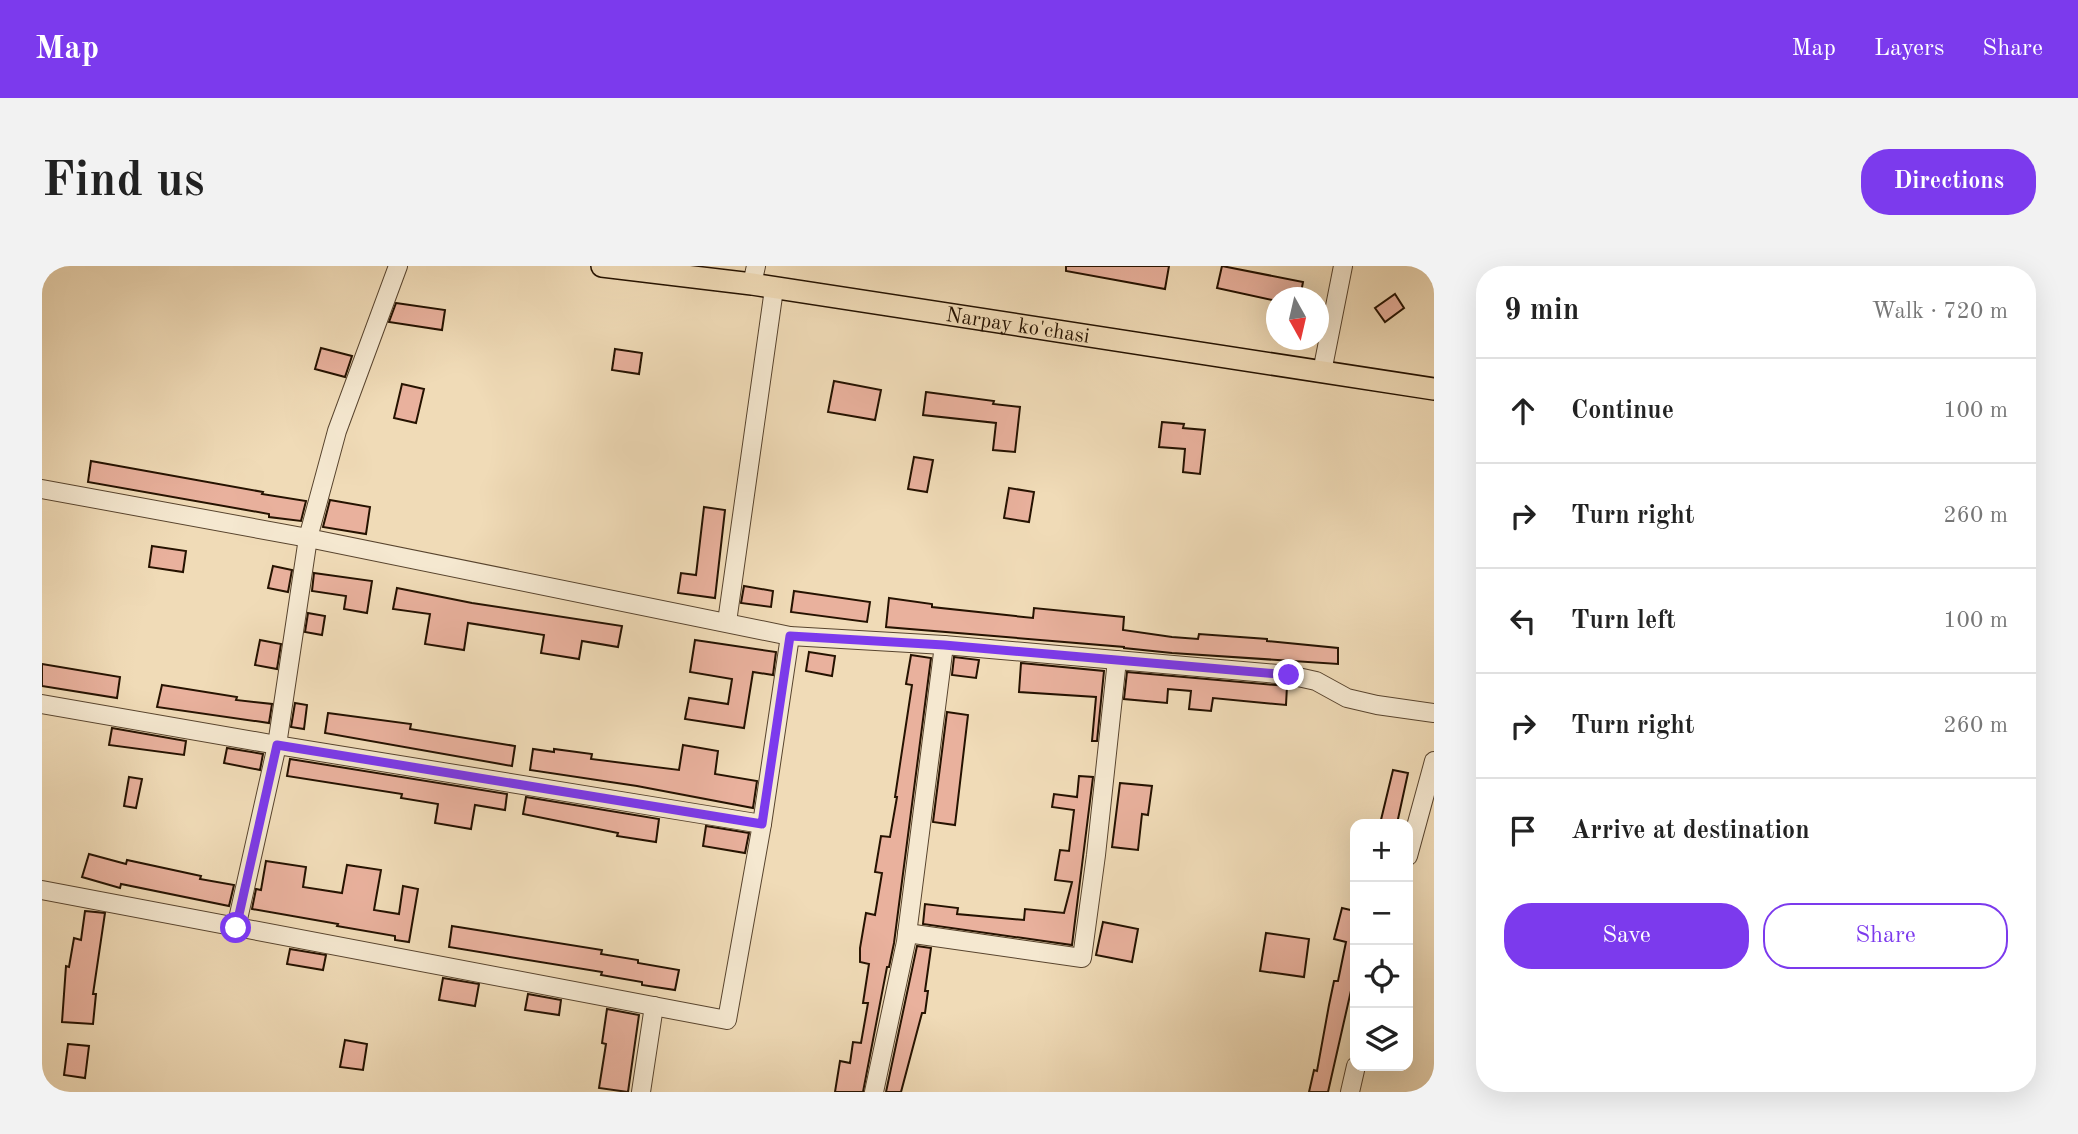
<!DOCTYPE html>
<html lang="en">
<head>
<meta charset="utf-8">
<style>
  body { margin:0; font-family:"Old Standard TT",serif; background:#f2f2f2; color:#222 }
  .controls { position:absolute; right:21px; bottom:21px; display:grid; overflow:hidden; border-radius:14px; box-shadow:0 7px 28px #0002 }
  .controls button { width:63px; height:63px; display:grid; place-items:center; padding:0; border:0; border-bottom:2px solid #e0e0e0; background:#fff; color:#222; font:35px sans-serif }
  .compass { position:absolute; left:1224px; top:21px; width:63px; height:63px; border-radius:50%; background:#fff; box-shadow:0 7px 28px #0002; rotate:172deg }
  .stop { position:absolute; width:21px; height:21px; margin:-16px; border:5px solid #7c3aed; border-radius:50%; background:#fff }
  .stop.end { background:#7c3aed; border-color:#fff; box-shadow:0 2px 7px #0008 }
  .list { margin:0; padding:0; list-style:none }
  h2 { display:flex; justify-content:space-between; align-items:center; height:91px; margin:0; padding:0 28px; font-size:30px }
  h2 small { font-size:23px; font-weight:400; color:#767676 }
  .list li { display:grid; grid-template-columns:46px 1fr auto; gap:21px; align-items:center; box-sizing:border-box; height:105px; padding:0 28px; border-top:2px solid #e0e0e0 }
  .list b { display:block; font-size:26px; white-space:nowrap }
  .list em { font-size:23px; font-style:normal; color:#767676 }
  .actions { display:flex; gap:14px; padding:21px 28px }
  .actions a { flex:1; padding:16px 0; border:2px solid #7c3aed; border-radius:28px; text-align:center; font-size:24px; color:#7c3aed }
  .actions .main { background:#7c3aed; color:#fff }
  .icon { flex:none; width:38px; height:38px; fill:none; stroke:currentColor; stroke-width:2; stroke-linecap:round; stroke-linejoin:round }
  .map { position:relative; flex:none; width:1392px; height:826px; overflow:hidden; border-radius:28px }
  header { display:flex; align-items:center; gap:42px; box-sizing:border-box; height:98px; padding:0 35px; background:#7c3aed; color:#fff }
  header strong { font-size:33px }
  nav { display:flex; gap:38px; margin-inline-start:auto; font-size:24px }
  .intro { display:flex; align-items:center; justify-content:space-between; box-sizing:border-box; height:168px; padding:0 42px }
  h1 { margin:0; font-size:49px }
  .button { padding:18px 32px; border-radius:28px; background:#7c3aed; color:#fff; font-size:24px; font-weight:700 }
  main { display:flex; gap:42px; padding:0 42px }
  aside { flex:1; background:#fff; border-radius:28px; box-shadow:0 7px 28px #0002 }
  .map>svg:first-child { display:block }
</style>
</head>
<body>
<header>
<strong>Map</strong>
<nav><a>Map</a><a>Layers</a><a>Share</a></nav>
</header>
<div class="intro"><h1>Find us</h1><a class="button">Directions</a></div>
<main>
<div class="map">
<svg width="1392" height="826" viewBox="0 0 1392 826">
  <rect width="100%" height="100%" fill="#f0dbb7"/>
  <filter id="stains"><feTurbulence type="fractalNoise" baseFrequency=".00286" numOctaves="4"/><feColorMatrix values="0 0 0 0 .2 0 0 0 0 .09 0 0 0 0 .02 0 0 0 .5 -.17"/></filter>
  <radialGradient id="worn" r=".72"><stop offset=".6" stop-color="#630" stop-opacity="0"/><stop offset="1" stop-color="#630" stop-opacity=".3"/></radialGradient>
  <!-- building -->
  <g fill="#e9b19d" stroke="#251200" stroke-width="2">
    <polygon points="1024,0 1127,0 1123,23 1024,5"/>
    <polygon points="1180,0 1261,16 1258,32 1235,32 1235,35 1175,22"/>
    <polygon points="1353,28 1362,42 1343,56 1333,42"/>
    <polygon points="354,37 403,44 400,64 347,56"/>
    <polygon points="279,82 310,90 303,111 273,103"/>
    <polygon points="573,83 600,87 597,108 570,104"/>
    <polygon points="792,115 839,124 833,154 786,146"/>
    <polygon points="360,118 382,123 374,157 352,152"/>
    <polygon points="884,126 952,135 951,138 978,141 973,186 951,184 954,157 881,149"/>
    <polygon points="1120,156 1142,158 1141,162 1163,164 1158,208 1141,206 1143,183 1117,181"/>
    <polygon points="872,191 891,194 885,226 866,223"/>
    <polygon points="49,195 221,226 220,228 264,235 259,255 227,251 227,248 46,216"/>
    <polygon points="967,222 992,226 987,256 962,252"/>
    <polygon points="288,234 328,241 324,268 281,261"/>
    <polygon points="662,241 683,244 673,332 636,327 639,307 654,309"/>
    <polygon points="110,280 144,285 141,306 107,301"/>
    <polygon points="231,300 250,304 246,326 226,322"/>
    <polygon points="272,307 330,315 325,347 302,343 304,330 270,325"/>
    <polygon points="702,320 731,325 729,341 699,337"/>
    <polygon points="355,322 430,337 580,360 576,381 540,375 537,393 499,387 502,369 426,357 422,384 383,378 388,348 351,343"/>
    <polygon points="752,325 828,336 825,356 749,346"/>
    <polygon points="847,332 890,338 890,341 991,352 992,342 1082,351 1081,364 1130,371 1156,373 1157,368 1225,373 1225,375 1296,382 1296,398 1130,387 1082,382 1082,381 844,361"/>
    <polygon points="266,347 283,350 280,369 263,366"/>
    <polygon points="218,374 239,378 235,403 213,399"/>
    <polygon points="653,374 734,386 731,409 711,406 702,462 643,453 647,432 686,438 690,413 648,406"/>
    <polygon points="767,386 793,390 790,410 764,405"/>
    <polygon points="869,389 889,392 852,677 847,701 845,701 821,826 793,826 798,795 808,797 811,776 819,777 826,737 821,737 827,698 818,696 818,682 824,647 833,649 840,607 833,606 839,570 848,571 855,531 853,531 870,419 864,418"/>
    <polygon points="912,391 937,394 934,412 910,409"/>
    <polygon points="979,397 1062,405 1055,475 1050,475 1054,431 977,426"/>
    <polygon points="0,398 78,411 75,432 0,420"/>
    <polygon points="1085,406 1245,420 1244,439 1171,432 1169,445 1147,443 1149,425 1126,423 1125,437 1082,433"/>
    <polygon points="120,419 195,431 194,434 230,438 227,457 115,441"/>
    <polygon points="253,437 265,439 262,463 249,461"/>
    <polygon points="905,446 926,449 913,559 891,556"/>
    <polygon points="286,447 369,458 368,463 473,480 470,500 283,467"/>
    <polygon points="70,462 144,475 142,489 67,479"/>
    <polygon points="641,479 676,485 673,508 715,515 711,542 595,520 488,504 491,483 512,486 512,483 550,488 549,493 637,504"/>
    <polygon points="185,482 221,488 218,504 182,497"/>
    <polygon points="248,493 465,528 463,544 433,539 429,563 393,557 396,538 359,532 360,528 245,510"/>
    <polygon points="1351,504 1366,507 1356,553 1355,558 1338,558"/>
    <polygon points="1037,510 1051,511 1030,679 881,658 883,638 916,642 915,648 982,654 983,643 1022,647 1030,616 1013,614 1018,584 1027,585 1032,544 1010,541 1012,528 1035,531"/>
    <polygon points="87,511 100,513 94,542 82,540"/>
    <polygon points="1078,517 1110,520 1106,549 1100,548 1096,584 1070,581"/>
    <polygon points="484,531 617,553 614,576 575,570 576,567 481,548"/>
    <polygon points="664,560 707,567 703,587 661,580"/>
    <polygon points="47,588 84,598 85,594 159,610 158,613 192,619 187,640 79,618 78,622 40,611"/>
    <polygon points="224,595 264,601 261,621 300,627 305,599 339,604 332,644 357,648 361,620 376,623 367,676 353,674 353,670 295,660 296,658 210,643 214,623 219,624"/>
    <polygon points="1300,642 1313,645 1313,707 1286,826 1267,826 1272,804 1275,805 1287,739 1292,715 1296,715 1304,676 1292,673"/>
    <polygon points="43,645 63,647 51,728 54,728 51,758 20,756 24,700 27,701 32,672 39,674"/>
    <polygon points="1061,656 1096,663 1090,696 1054,689"/>
    <polygon points="410,660 560,684 559,688 596,694 596,697 637,704 633,724 600,719 600,716 559,709 560,706 407,681"/>
    <polygon points="1224,667 1267,673 1262,711 1218,705"/>
    <polygon points="875,680 889,682 883,725 886,725 883,747 880,747 859,826 844,826"/>
    <polygon points="248,683 284,689 281,704 245,698"/>
    <polygon points="401,712 437,718 433,740 397,734"/>
    <polygon points="486,728 519,734 517,749 483,744"/>
    <polygon points="565,743 597,749 586,826 557,822 564,778 560,777"/>
    <polygon points="303,774 325,778 321,804 298,801"/>
    <polygon points="26,778 47,780 43,812 22,809"/>
  </g>
  <g fill="none" stroke-linecap="round" stroke-linejoin="round">
    <!-- minor casing -->
    <g stroke="#58442e" stroke-width="20">
      <g id="minor">
        <polyline points="710,18 714,0"/>
        <polyline points="1280,106 1301,0"/>
        <polyline points="0,223 266,272 748,370 902,379 1247,409 1274,415 1305,432 1335,439 1392,447"/>
        <polyline points="685,356 732,23"/>
        <polyline points="0,438 235,479 720,558"/>
        <polyline points="1366,590 1392,495"/>
        <polyline points="0,624 685,754 720,558 748,370"/>
        <polyline points="194,662 235,479 266,272 295,165 356,0"/>
        <polyline points="865,667 1040,692 1054,589 1075,394"/>
        <polyline points="599,826 612,740"/>
        <polyline points="832,826 864,676 902,379"/>
        <polyline points="1308,826 1314,800"/>
      </g>
    </g>
    <!-- major casing -->
    <g stroke="#251200" stroke-width="24">
      <g id="major">
        <path id="s1" d="M560,0L710,18L1392,123"/>
      </g>
    </g>
    <!-- minor -->
    <use href="#minor" stroke="#f5e8d0" stroke-width="18"/>
    <!-- major -->
    <use href="#major" stroke="#f0dbb7" stroke-width="21"/>
  </g>
  <g fill="none" stroke-linecap="round" stroke-linejoin="round">
    <!-- route -->
    <polyline stroke="#7c3aed" stroke-width="9" points="194,662 235,479 720,558 748,370 902,379 1247,409"/>
  </g>
  <g text-anchor="middle" stroke-width="7" stroke-linejoin="round" paint-order="stroke">
    <!-- street labels -->
    <g font-size="21" fill="#251200" stroke="#f5e8d0">
      <text dy="7" stroke="none"><textPath href="#s1" startOffset="420">Narpay ko'chasi</textPath></text>
    </g>
  </g>
  <rect width="100%" height="100%" filter="url(#stains)"/>
  <rect width="100%" height="100%" fill="url(#worn)"/>
</svg>
<div class="controls">
<button>+</button>
<button>−</button>
<button><svg class="icon" aria-label="locate" viewBox="0 0 24 24"><circle cx="12" cy="12" r="6"/><path d="M12 2v4M12 18v4M2 12h4M18 12h4"/></svg></button>
<button><svg class="icon" aria-label="layers" viewBox="0 0 24 24"><path d="M12 4l9 5-9 5-9-5zM3 14l9 5 9-5"/></svg></button>
</div>
<svg class="compass" viewBox="-18 -18 36 36"><path d="M0-13l5 13h-10z" fill="#e53935"/><path d="M0 13l5-13h-10z" fill="#767676"/></svg>
<div class="stop" style="left:194px;top:662px"></div>
<div class="stop end" style="left:1247px;top:409px"></div>
</div>
<aside>
<h2>9 min<small>Walk · 720 m</small></h2>
<ul class="list">
<li><svg class="icon" aria-label="ahead" viewBox="0 0 24 24"><path d="M12 20V5M6 11l6-6 6 6"/></svg><div><b>Continue</b></div><em>100 m</em></li>
<li><svg class="icon" aria-label="right" viewBox="0 0 24 24"><path d="M7 20v-9h11M14 6l5 5-5 5"/></svg><div><b>Turn right</b></div><em>260 m</em></li>
<li><svg class="icon" aria-label="left" viewBox="0 0 24 24"><path d="M17 20v-9H6M10 6l-5 5 5 5"/></svg><div><b>Turn left</b></div><em>100 m</em></li>
<li><svg class="icon" aria-label="right" viewBox="0 0 24 24"><path d="M7 20v-9h11M14 6l5 5-5 5"/></svg><div><b>Turn right</b></div><em>260 m</em></li>
<li><svg class="icon" aria-label="arrive" viewBox="0 0 24 24"><path d="M6 21V4h12l-3 4 3 4H6"/></svg><div><b>Arrive at destination</b></div></li>
</ul>
<div class="actions"><a class="main">Save</a><a>Share</a></div>
</aside>
</main>
</body>
</html>
